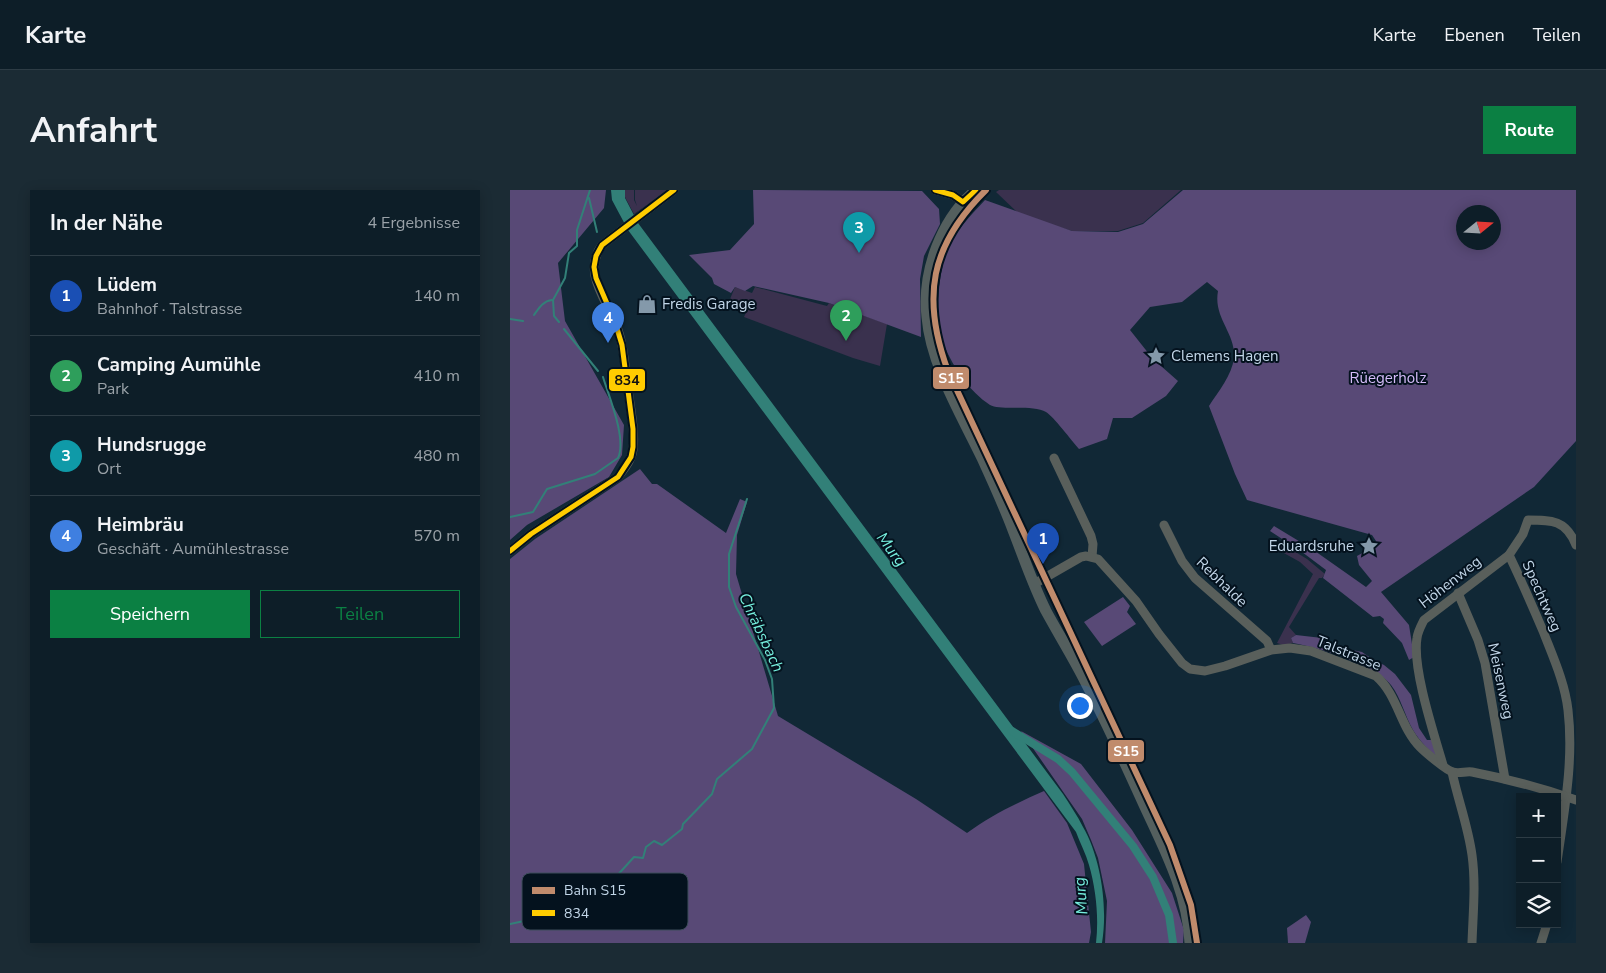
<!DOCTYPE html>
<html lang="de">
<head>
<meta charset="utf-8">
<style>
  body { margin:0; font-family:"Nunito Sans",sans-serif; background:#1b2b34; color:#f1f3f6 }
  .controls { position:absolute; right:15px; bottom:15px; display:grid; overflow:hidden; border-radius:0px; box-shadow:0 2px 12px #0003 }
  .controls button { width:45px; height:45px; display:grid; place-items:center; padding:0; border:0; border-bottom:1px solid #2d3c45; background:#0d1e28; color:#f1f3f6; font:25px sans-serif }
  .compass { position:absolute; left:946px; top:15px; width:45px; height:45px; border-radius:50%; background:#0d1e28; box-shadow:0 2px 12px #0003; rotate:72deg }
  .you { position:absolute; left:569px; top:515px; width:18px; height:18px; margin:-12px; border:4px solid #fff; border-radius:50%; background:#1a73e8; box-shadow:0 0 0 8px #1a73e833 }
  .badge { display:grid; place-items:center; width:32px; height:32px; border-radius:50%; background:#0b8043; color:#fff; font-size:16px; font-weight:700 }
  .pin { position:absolute; translate:-50% -41px; filter:drop-shadow(0 1px 2px #0008) }
  .pin::after { content:''; position:absolute; top:26px; width:18px; height:15px; background:inherit; clip-path:polygon(0 0,100% 0,50% 100%) }
  .list { margin:0; padding:0; list-style:none }
  h2 { display:flex; justify-content:space-between; align-items:center; height:65px; margin:0; padding:0 20px; font-size:21px }
  h2 small { font-size:16px; font-weight:400; color:#9aa2a8 }
  .list li { display:grid; grid-template-columns:32px 1fr auto; gap:15px; align-items:center; box-sizing:border-box; height:80px; padding:0 20px; border-top:1px solid #2d3c45 }
  .list b { display:block; font-size:19px; white-space:nowrap }
  .list p { margin:0; font-size:16px; white-space:nowrap; color:#9aa2a8 }
  .list em { font-size:16px; font-style:normal; color:#9aa2a8 }
  .actions { display:flex; gap:10px; padding:15px 20px }
  .actions a { flex:1; padding:11px 0; border:1px solid #0b8043; border-radius:0px; text-align:center; font-size:18px; color:#0b8043 }
  .actions .main { background:#0b8043; color:#fff }
  .icon { flex:none; width:28px; height:28px; fill:none; stroke:currentColor; stroke-width:2; stroke-linecap:round; stroke-linejoin:round }
  .map { position:relative; flex:none; width:1066px; height:753px; overflow:hidden; border-radius:0px }
  header { display:flex; align-items:center; gap:30px; box-sizing:border-box; height:70px; padding:0 25px; background:#0d1e28; border-bottom:1px solid #2d3c45 }
  header strong { font-size:24px }
  nav { display:flex; gap:28px; margin-inline-start:auto; font-size:18px }
  .intro { display:flex; align-items:center; justify-content:space-between; box-sizing:border-box; height:120px; padding:0 30px }
  h1 { margin:0; font-size:35px }
  .button { padding:12px 22px; border-radius:0px; background:#0b8043; color:#fff; font-size:18px; font-weight:700 }
  main { display:flex; gap:30px; padding:0 30px }
  aside { flex:1; background:#0d1e28; border-radius:0px; box-shadow:0 2px 12px #0003 }
  .map>svg:first-child { display:block }
</style>
</head>
<body>
<header>
<strong>Karte</strong>
<nav><a>Karte</a><a>Ebenen</a><a>Teilen</a></nav>
</header>
<div class="intro"><h1>Anfahrt</h1><a class="button">Route</a></div>
<main>
<aside>
<h2>In der Nähe<small>4 Ergebnisse</small></h2>
<ul class="list">
<li><span class="badge" style="background:#1a4fb4">1</span><div><b>Lüdem</b><p>Bahnhof · Talstrasse</p></div><em>140 m</em></li>
<li><span class="badge" style="background:#2e9e5b">2</span><div><b>Camping Aumühle</b><p>Park</p></div><em>410 m</em></li>
<li><span class="badge" style="background:#0f9aa8">3</span><div><b>Hundsrugge</b><p>Ort</p></div><em>480 m</em></li>
<li><span class="badge" style="background:#3f7fe0">4</span><div><b>Heimbräu</b><p>Geschäft · Aumühlestrasse</p></div><em>570 m</em></li>
</ul>
<div class="actions"><a class="main">Speichern</a><a>Teilen</a></div>
</aside>
<div class="map">
<svg width="1066" height="753" viewBox="0 0 1066 753">
  <rect width="100%" height="100%" fill="#112836"/>
  <!-- green -->
  <g fill="#3a314e">
    <polygon points="115,0 124,0 124,10 127,16 125,10 125,0 158,0 124,24 115,7"/>
    <polygon points="489,0 671,0 633,33 608,41 562,41 510,25 486,2"/>
    <polygon points="225,97 242,103 245,97 317,116 319,113 377,134 370,176 343,168 234,127 237,120 220,109"/>
    <polygon points="764,349 797,369 815,384 812,388 809,388 779,437 786,445 781,448 783,453 773,455 767,453 803,384 790,372 763,357"/>
  </g>
  <!-- forest -->
  <g fill="#584976" fill-rule="evenodd">
    <polygon points="0,0 96,0 94,18 48,73 55,131 114,235 112,265 99,287 17,335 0,350"/>
    <polygon points="243,0 412,1 429,19 430,34 414,66 410,89 411,147 319,113 243,96 235,101 225,97 221,103 204,94 202,88 179,65 220,60 244,34"/>
    <path d="M673,0H1066V251L1024,297L871,402L899,435L904,467L899,470L892,453L873,433L874,429L870,426L863,427L813,388L816,380L792,362L760,341L764,336L802,359L856,397L862,391L849,375L847,366L861,358L866,351L862,345L737,310L725,284L699,216C708,202 722,185 724,168C726,143 703,128 708,101L697,92L672,112L640,117L620,140L643,169L668,191L656,206L622,228H603L597,249L569,259C562,251 543,226 536,222C523,214 490,221 480,215C459,201 444,179 434,155C424,134 428,83 437,61C445,41 461,25 475,10L562,41L608,42L633,34ZM954,22H984V52H954Z"/>
    <path d="M130,279L142,294H147L216,343L230,309L237,312L227,345L226,384L268,526L406,609L457,643C481,625 507,613 534,601L557,633L574,674L581,742L579,753H0V369L25,349Z"/>
    <polygon points="613,407 620,416 617,422 626,434 592,456 574,432"/>
    <path d="M786,445L812,448L832,458L852,462L865,471L874,475L885,484L901,505L909,538L917,550H923L929,569C919,560 910,552 903,540C895,526 891,508 881,495C866,475 808,457 783,453L781,448Z"/>
    <polygon points="511,541 571,574 622,640 662,703 674,740 673,753 595,753 597,711 588,668 581,650 572,629"/>
    <polygon points="796,725 801,732 795,753 778,753 777,738"/>
  </g>
  <!-- water -->
  <path fill="#328078" d="M101,0H115V8L128,33L553,604C560,615 567,625 573,637C591,668 598,717 592,753H586C589,728 586,699 579,675C576,664 570,653 566,642L118,40L102,10Z"/>
  <g fill="none" stroke-linecap="round" stroke-linejoin="round">
    <!-- stream -->
    <g stroke="#328078" stroke-width="2">
      <polyline points="79,8 87,42"/>
      <path d="M24,125C29,118 33,111 42,110"/>
      <polyline points="0,129 13,131"/>
      <polyline points="49,132 44,126 43,110 55,88 59,63 67,56 67,40 80,0"/>
      <polyline points="54,139 88,181"/>
      <path d="M0,327L23,322L37,299L85,284L108,268C117,249 99,207 93,187"/>
      <polyline points="0,734 14,731 35,731 42,724 84,711 124,667 133,668 136,657 144,651 152,655 172,639 173,634 202,604 207,589 242,559 264,518 262,489 255,470 226,417 219,397 219,364 237,309"/>
    </g>
    <!-- canal -->
    <polyline stroke="#328078" stroke-width="8" points="502,541 548,569 562,582 623,656 643,687 659,725 663,753"/>
    <!-- minor -->
    <g stroke="#595f5b" stroke-width="9">
      <polyline points="425,0 443,5 453,12"/>
      <polyline points="544,268 581,346 583,354 582,367"/>
      <polyline points="654,335 672,371 685,388 757,451 761,460"/>
      <path d="M0,361L21,344L108,287C113,280 120,273 122,264C127,247 119,211 117,192C115,176 114,159 109,143C101,114 70,85 92,55L164,0"/>
      <path d="M999,365C1011,390 1022,415 1033,441C1043,467 1055,493 1058,520C1064,571 1054,622 1047,672"/>
      <path d="M524,394L571,367L576,366L588,369L626,411L649,444L672,473L680,479L695,481L715,476L761,460L780,458L801,461L866,486C888,505 890,537 910,557C915,562 937,581 943,582C949,584 956,581 962,582C998,589 1032,598 1066,610"/>
      <polyline points="948,403 968,450 975,473 995,589"/>
      <path d="M933,575C924,544 902,478 907,448C908,441 911,436 914,430L999,365L1013,344L1018,330C1042,330 1056,330 1066,355"/>
      <path d="M942,582C948,610 958,636 962,665C966,694 963,723 962,753"/>
      <polyline points="1031,753 1037,734"/>
    </g>
    <!-- major -->
    <path stroke="#545f5e" stroke-width="11" d="M466,0C431,29 412,82 417,127C421,175 451,224 472,268C483,292 494,316 503,340C514,368 523,395 536,421C549,445 564,469 576,493C597,533 616,575 635,617C655,660 678,704 680,753"/>
    <!-- bus-1 casing -->
    <g stroke="#04121e" stroke-width="9">
      <g id="bus-1">
        <polyline points="425,0 443,5 453,12 466,0"/>
        <polyline points="0,361 21,344 108,287 121,267 123,257 123,239 112,155 105,132 86,88 84,77 86,66 92,55 164,0"/>
      </g>
    </g>
    <!-- bus-1 -->
    <use href="#bus-1" stroke="#fc0" stroke-width="5"/>
    <!-- rail-1 casing -->
    <g stroke="#04121e" stroke-width="10">
      <path id="rail-1" d="M476,0C420,55 411,108 438,181L660,655L681,715L687,753"/>
    </g>
    <!-- rail-1 -->
    <use href="#rail-1" stroke="#c08b6c" stroke-width="6"/>
  </g>
  <!-- icons -->
  <defs>
    <g id="shop-bare" transform="scale(1.5)"><path d="M-5-2.5h2.3a2.7 3.5 0 0 1 5.4 0H5L5.5 6h-11ZM-1.5-2.5h3a1.5 2.3 0 0 0-3 0Z" fill="#8499aa" stroke="#04121e" stroke-width="2.5" paint-order="stroke"/></g>
    <g id="sight-bare" transform="scale(1.5)"><path d="M0-6L1.8-2.2L6-1.7L2.9 1.2L3.7 5.4L0 3.3L-3.7 5.4L-2.9 1.2L-6-1.7L-1.8-2.2Z" fill="#8499aa" stroke="#04121e" stroke-width="2.5" paint-order="stroke"/></g>
  </defs>
  <g fill-rule="evenodd">
    <use href="#shop-bare" x="137" y="114"/>
    <use href="#sight-bare" x="646" y="166"/>
    <use href="#sight-bare" x="859" y="356"/>
  </g>
  <g text-anchor="middle" stroke-width="4" stroke-linejoin="round" paint-order="stroke">
    <!-- poi labels -->
    <g font-size="15" fill="#c2d6e8" stroke="#04121e" text-anchor="start">
      <text x="152" y="119">Fredis Garage</text>
      <text x="661" y="171">Clemens Hagen</text>
      <text x="844" y="361" text-anchor="end">Eduardsruhe</text>
    </g>
    <!-- park labels -->
    <g font-size="15" fill="#d6bcfa" stroke="#04121e">
      <text x="878" y="193">Rüegerholz</text>
    </g>
    <!-- street labels -->
    <g font-size="15" fill="#c2d6e8" stroke="#04121e">
      <text transform="translate(712 392) rotate(44)" y="5">Rebhalde</text>
      <text transform="translate(940 392) rotate(-38)" y="5">Höhenweg</text>
      <text transform="translate(1032 406) rotate(66)" y="5">Spechtweg</text>
      <text transform="translate(839 463) rotate(22)" y="5">Talstrasse</text>
      <text transform="translate(991 491) rotate(78)" y="5">Meisenweg</text>
    </g>
    <!-- water labels -->
    <g font-size="16" font-style="italic" fill="#76efde" stroke="#04121e">
      <text transform="translate(382 359) rotate(53)" y="6">Murg</text>
      <text transform="translate(252 442) rotate(65)" y="6">Chräbsbach</text>
      <text transform="translate(570 706) rotate(-95)" y="6">Murg</text>
    </g>
  </g>
  <!-- legend -->
  <rect x="12" y="683" width="166" height="57" rx="8" fill="#04121e" stroke="#3d4d5b" stroke-width="1"/>
  <rect x="22" y="697" width="23" height="7" fill="#c08b6c"/>
  <rect x="22" y="720" width="23" height="6" fill="#fc0"/>
  <g font-size="14" fill="#c2d6e8">
    <text x="54" y="705">Bahn S15</text>
    <text x="54" y="728">834</text>
  </g>
  <g stroke="#04121e" stroke-width="2">
    <rect x="422" y="176" width="38" height="24" rx="5" fill="#c08b6c"/>
    <rect x="98" y="178" width="38" height="24" rx="5" fill="#fc0"/>
    <rect x="597" y="549" width="38" height="24" rx="5" fill="#c08b6c"/>
  </g>
  <g font-size="14" text-anchor="middle" font-weight="bold" fill="#fff">
    <text x="441" y="193">S15</text>
    <text x="616" y="566">S15</text>
  </g>
  <g font-size="14" text-anchor="middle" font-weight="bold" fill="#111">
    <text x="117" y="195">834</text>
  </g>
</svg>
<div class="controls">
<button>+</button>
<button>−</button>
<button><svg class="icon" aria-label="layers" viewBox="0 0 24 24"><path d="M12 4l9 5-9 5-9-5zM3 14l9 5 9-5"/></svg></button>
</div>
<svg class="compass" viewBox="-18 -18 36 36"><path d="M0-13l5 13h-10z" fill="#e53935"/><path d="M0 13l5-13h-10z" fill="#9aa2a8"/></svg>
<div class="you"></div>
<div class="pin badge" style="left:533px;top:374px;background:#1a4fb4">1</div>
<div class="pin badge" style="left:336px;top:151px;background:#2e9e5b">2</div>
<div class="pin badge" style="left:349px;top:63px;background:#0f9aa8">3</div>
<div class="pin badge" style="left:98px;top:153px;background:#3f7fe0">4</div>
</div>
</main>
</body>
</html>
